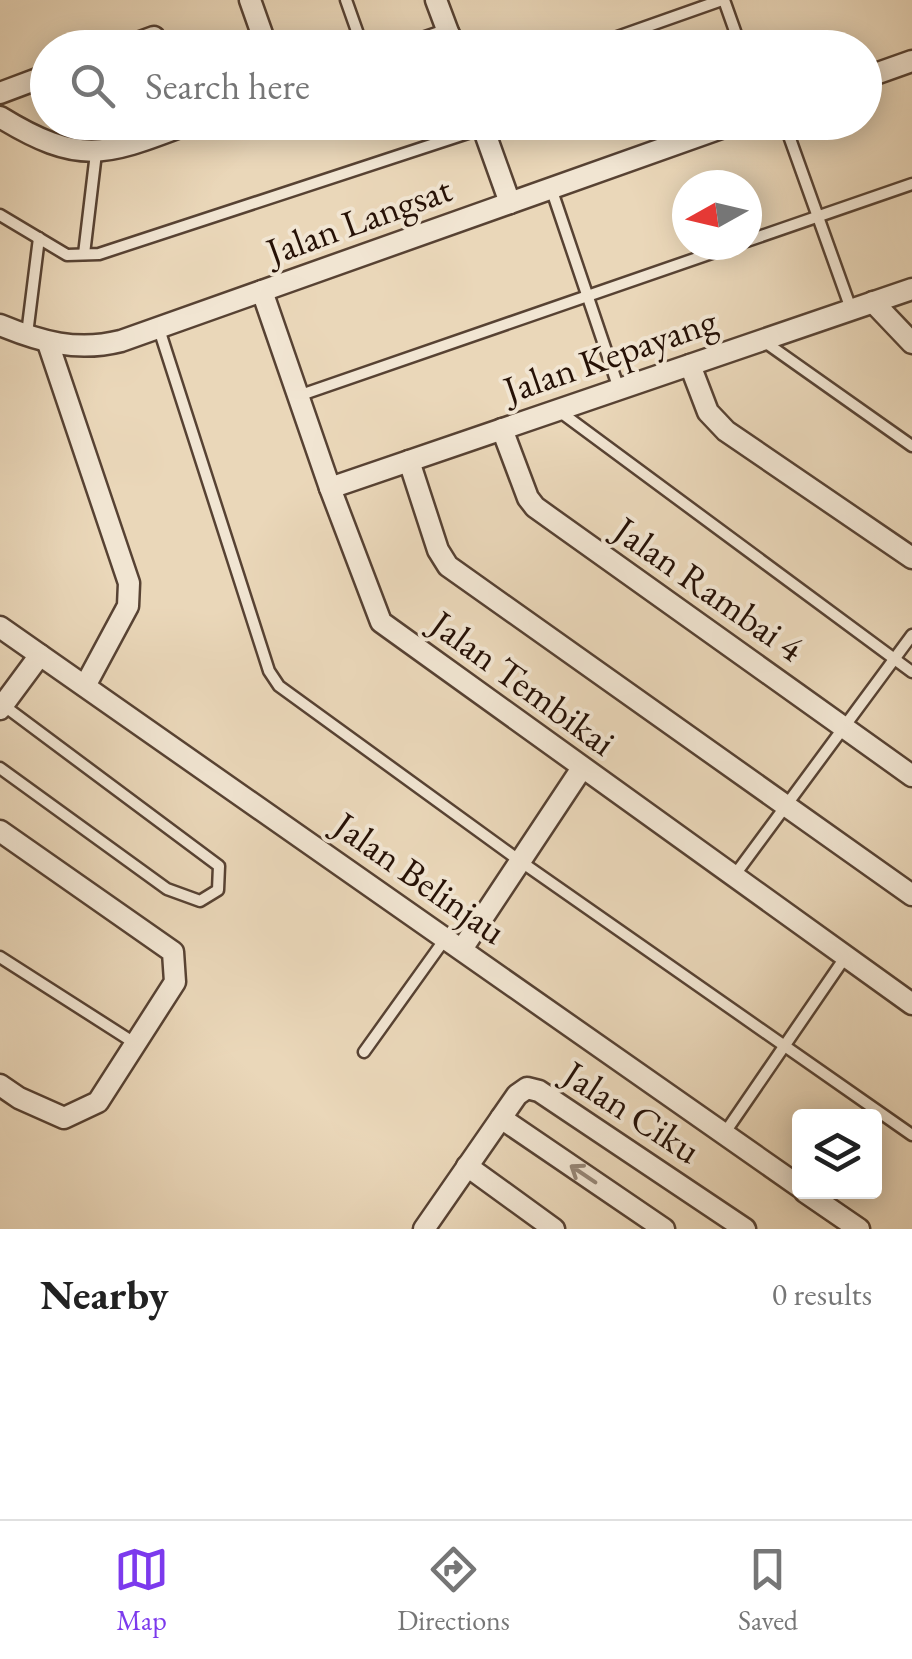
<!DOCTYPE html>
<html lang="en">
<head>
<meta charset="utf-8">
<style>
  body { margin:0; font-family:"EB Garamond",serif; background:#f6f6f6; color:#222 }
  .controls { position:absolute; right:30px; bottom:30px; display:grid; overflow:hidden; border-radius:10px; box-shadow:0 5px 25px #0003 }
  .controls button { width:90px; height:90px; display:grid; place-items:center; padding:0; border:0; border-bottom:2px solid #e0e0e0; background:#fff; color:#222; font:50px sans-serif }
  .compass { position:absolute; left:672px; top:170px; width:90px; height:90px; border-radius:50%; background:#fff; box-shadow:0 5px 25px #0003; rotate:262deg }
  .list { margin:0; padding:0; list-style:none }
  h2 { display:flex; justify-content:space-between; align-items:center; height:130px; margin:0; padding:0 40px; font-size:42px }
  h2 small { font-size:32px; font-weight:400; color:#767676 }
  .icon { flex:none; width:55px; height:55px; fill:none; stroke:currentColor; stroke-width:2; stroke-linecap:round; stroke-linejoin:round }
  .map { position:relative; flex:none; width:912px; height:1229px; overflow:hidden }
  .search { position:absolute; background:#fff; box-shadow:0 5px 25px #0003; left:30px; right:30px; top:30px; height:110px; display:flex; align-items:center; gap:25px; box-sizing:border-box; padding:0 35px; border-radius:55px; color:#767676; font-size:38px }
  .sheet { height:290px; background:#fff }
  nav { display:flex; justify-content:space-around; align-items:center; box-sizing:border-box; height:140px; border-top:2px solid #e0e0e0; background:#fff; font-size:28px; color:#767676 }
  nav a { display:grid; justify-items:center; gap:5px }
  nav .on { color:#7c3aed }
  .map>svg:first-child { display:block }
</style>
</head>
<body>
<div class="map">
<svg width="912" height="1229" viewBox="0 0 912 1229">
  <rect width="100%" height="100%" fill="#ead7b9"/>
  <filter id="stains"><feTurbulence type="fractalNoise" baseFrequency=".002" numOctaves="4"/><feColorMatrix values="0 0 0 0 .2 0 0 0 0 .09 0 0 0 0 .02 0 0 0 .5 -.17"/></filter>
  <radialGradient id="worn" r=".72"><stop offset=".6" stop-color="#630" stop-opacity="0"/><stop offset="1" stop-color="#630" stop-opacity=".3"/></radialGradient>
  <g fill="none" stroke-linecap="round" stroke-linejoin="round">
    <!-- service casing -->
    <g stroke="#574233" stroke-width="15">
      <g id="service">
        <polyline points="346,0 363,48"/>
        <polyline points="724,0 741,48"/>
        <polyline points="586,48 722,0"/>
        <polyline points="784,122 851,309"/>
        <polyline points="551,188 619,389"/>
        <polyline points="0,215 67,255 99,254 483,128"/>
        <polyline points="747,241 912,184"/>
        <polyline points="84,254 96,153"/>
        <polyline points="159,329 269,671 279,686 520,861 912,1135"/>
        <polyline points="27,334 39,238"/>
        <polyline points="762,340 912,446"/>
        <polyline points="298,396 735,245"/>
        <polyline points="559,411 912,672"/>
        <polyline points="0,768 167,889 200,901 218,890 219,866 3,705"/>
        <polyline points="734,876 912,635"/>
        <polyline points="0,957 136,1044"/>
        <polyline points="364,1052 445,939"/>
        <polyline points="724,1134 846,956"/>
      </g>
    </g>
    <!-- minor casing -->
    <g stroke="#574233" stroke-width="25">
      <g id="minor">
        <polyline points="250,0 267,48"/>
        <polyline points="436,0 454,48"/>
        <polyline points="124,48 154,37"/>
        <polyline points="408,48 449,34"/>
        <polyline points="864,78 912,61"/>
        <polyline points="0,93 48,75"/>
        <path d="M0,117C83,168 108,154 193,122"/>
        <polyline points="481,122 510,203"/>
        <polyline points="262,291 330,488 381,622 912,1004"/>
        <polyline points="873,302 912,343"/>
        <path d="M0,325C41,342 77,352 121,341L738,122"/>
        <polyline points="48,343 129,583 128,606 85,686"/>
        <polyline points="690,365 708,412 726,431 912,558"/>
        <polyline points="502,429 528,498 535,507 912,776"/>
        <polyline points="409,461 438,550 448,566 912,895"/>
        <polyline points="330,488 912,289"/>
        <polyline points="0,627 800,1187"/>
        <polyline points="0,709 40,655"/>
        <polyline points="0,831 173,952 175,982 98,1102 64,1118 19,1098 0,1085"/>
        <polyline points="462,949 582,768"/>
        <polyline points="467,1166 554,1229"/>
        <polyline points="805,1192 859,1229"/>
        <polyline points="424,1229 501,1118"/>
        <polyline points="664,1229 501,1118 517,1095 527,1088 539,1091 745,1229"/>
      </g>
    </g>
    <!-- service -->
    <use href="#service" stroke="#f1e5d2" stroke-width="10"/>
    <!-- minor -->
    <use href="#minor" stroke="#f1e5d2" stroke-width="20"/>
  </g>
  <!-- one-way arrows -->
  <defs><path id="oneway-shaft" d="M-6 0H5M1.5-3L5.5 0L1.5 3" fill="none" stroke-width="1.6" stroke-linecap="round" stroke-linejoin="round" transform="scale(2.5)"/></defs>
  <use stroke="#968676" href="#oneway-shaft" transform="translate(583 1174) rotate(-146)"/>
  <g text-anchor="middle" stroke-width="8" stroke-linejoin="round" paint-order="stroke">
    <!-- street labels -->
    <g font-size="38" fill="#261106" stroke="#f1e5d2">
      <text transform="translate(359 220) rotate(-20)" y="13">Jalan Langsat</text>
      <text transform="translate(610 355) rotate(-19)" y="13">Jalan Kepayang</text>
      <text transform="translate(709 589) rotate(35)" y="13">Jalan Rambai 4</text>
      <text transform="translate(523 683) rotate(36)" y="13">Jalan Tembikai</text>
      <text transform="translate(420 878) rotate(35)" y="13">Jalan Belinjau</text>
      <text transform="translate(632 1112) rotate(33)" y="13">Jalan Ciku</text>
    </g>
  </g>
  <rect width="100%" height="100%" filter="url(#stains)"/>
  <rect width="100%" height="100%" fill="url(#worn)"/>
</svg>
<div class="controls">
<button><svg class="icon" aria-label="layers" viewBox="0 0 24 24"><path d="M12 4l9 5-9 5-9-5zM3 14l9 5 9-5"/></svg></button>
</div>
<svg class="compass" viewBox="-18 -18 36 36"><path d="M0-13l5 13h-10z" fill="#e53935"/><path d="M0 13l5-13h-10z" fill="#767676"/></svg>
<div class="search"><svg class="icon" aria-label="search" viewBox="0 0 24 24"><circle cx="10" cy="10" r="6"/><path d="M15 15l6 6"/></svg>Search here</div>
</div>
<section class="sheet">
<h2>Nearby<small>0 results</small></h2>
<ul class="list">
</ul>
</section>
<nav>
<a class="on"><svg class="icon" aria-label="map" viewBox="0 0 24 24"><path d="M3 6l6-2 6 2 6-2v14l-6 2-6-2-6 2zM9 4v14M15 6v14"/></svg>Map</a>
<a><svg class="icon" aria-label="directions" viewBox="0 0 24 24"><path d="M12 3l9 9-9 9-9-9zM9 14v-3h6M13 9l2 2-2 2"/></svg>Directions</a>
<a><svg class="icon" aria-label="saved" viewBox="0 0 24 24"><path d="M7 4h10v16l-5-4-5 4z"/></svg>Saved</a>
</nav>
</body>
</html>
